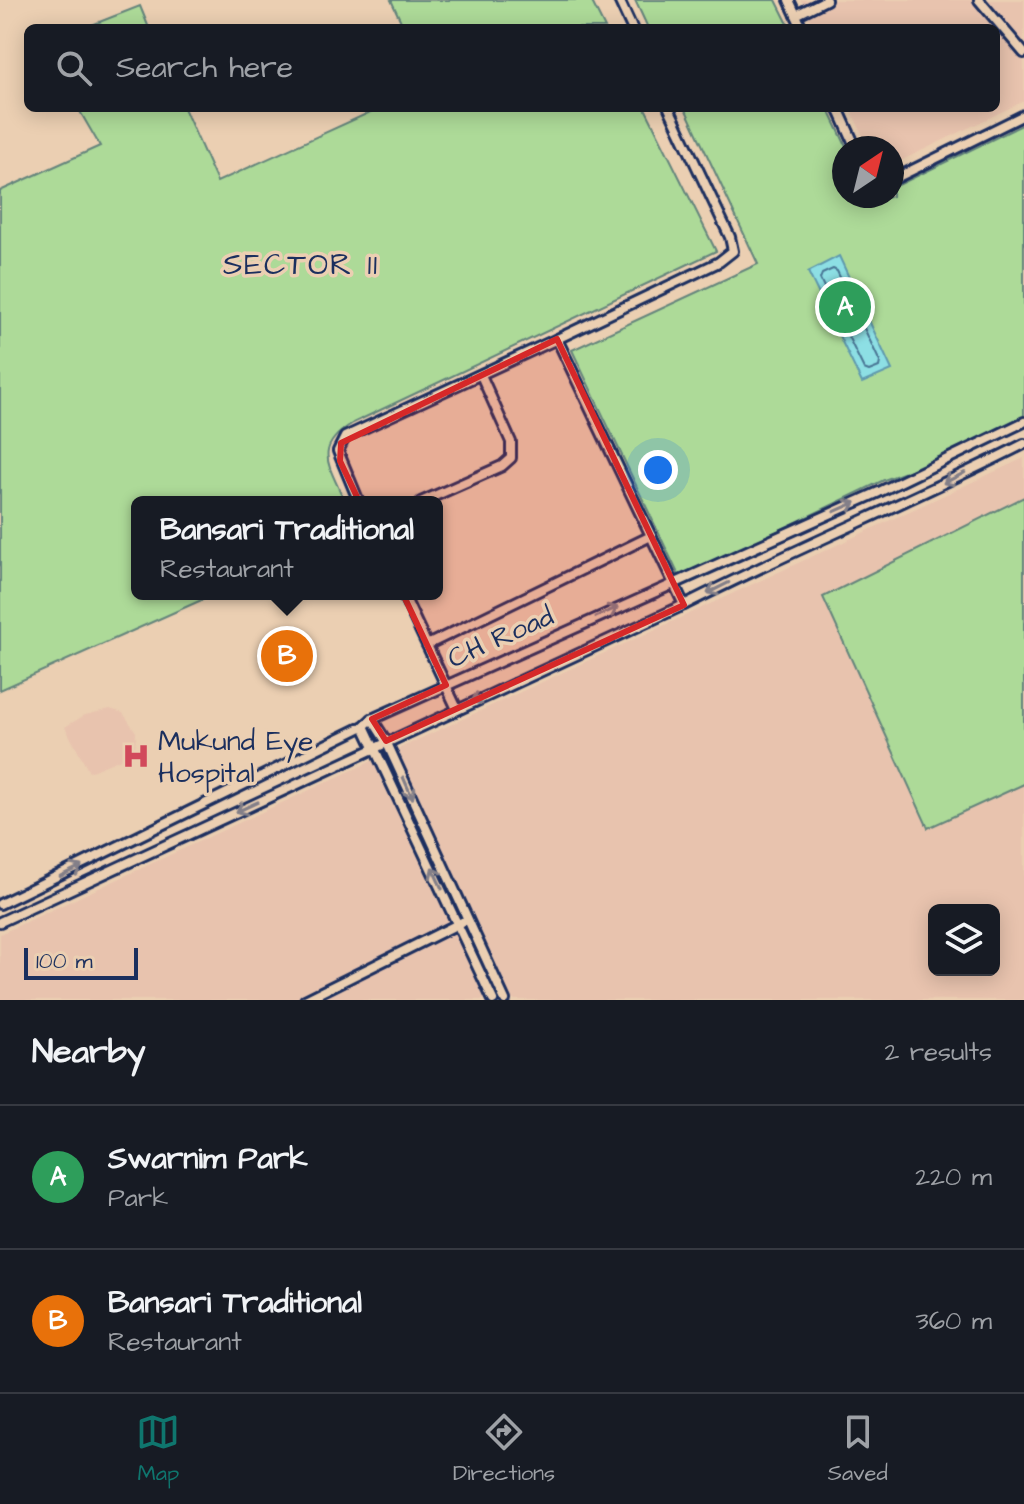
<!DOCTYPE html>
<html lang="en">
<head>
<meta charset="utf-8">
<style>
  body { margin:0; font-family:"Architects Daughter",sans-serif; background:#242831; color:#f1f3f6 }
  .controls { position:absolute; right:24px; bottom:24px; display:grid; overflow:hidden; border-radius:12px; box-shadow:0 4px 20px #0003 }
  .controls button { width:72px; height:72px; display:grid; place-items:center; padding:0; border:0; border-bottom:2px solid #363941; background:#171b24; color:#f1f3f6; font:40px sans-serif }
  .compass { position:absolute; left:832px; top:136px; width:72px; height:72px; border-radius:50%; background:#171b24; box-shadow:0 4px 20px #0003; rotate:35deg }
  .scale { position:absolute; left:24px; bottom:20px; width:114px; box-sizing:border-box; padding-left:8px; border:4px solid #1b2f5e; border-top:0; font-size:22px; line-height:28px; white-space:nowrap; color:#1b2f5e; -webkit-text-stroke:6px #ebcfb2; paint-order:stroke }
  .you { position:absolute; left:658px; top:470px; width:28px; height:28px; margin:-20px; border:6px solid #fff; border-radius:50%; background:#1a73e8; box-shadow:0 0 0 12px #1a73e833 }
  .badge { display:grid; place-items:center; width:52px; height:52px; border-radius:50%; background:#0f766e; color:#fff; font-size:26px; font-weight:700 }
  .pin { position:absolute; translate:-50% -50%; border:4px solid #fff; box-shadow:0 2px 8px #0006 }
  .popup { position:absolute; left:131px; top:496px; width:312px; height:104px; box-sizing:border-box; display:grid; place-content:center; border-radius:12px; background:#171b24; filter:drop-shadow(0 2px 6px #0005); font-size:26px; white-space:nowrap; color:#9ea1a6 }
  .popup b { font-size:30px; color:#f1f3f6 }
  .popup::after { content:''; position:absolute; left:50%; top:100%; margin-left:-16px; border:16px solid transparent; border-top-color:#171b24 }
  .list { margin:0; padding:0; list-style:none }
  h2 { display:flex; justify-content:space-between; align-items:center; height:104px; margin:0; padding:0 32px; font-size:34px }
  h2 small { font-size:26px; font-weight:400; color:#9ea1a6 }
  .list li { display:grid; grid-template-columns:52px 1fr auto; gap:24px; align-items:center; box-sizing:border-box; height:144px; padding:0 32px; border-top:2px solid #363941 }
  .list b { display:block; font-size:30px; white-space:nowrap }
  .list p { margin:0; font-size:26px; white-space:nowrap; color:#9ea1a6 }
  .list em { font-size:26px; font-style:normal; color:#9ea1a6 }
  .icon { flex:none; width:44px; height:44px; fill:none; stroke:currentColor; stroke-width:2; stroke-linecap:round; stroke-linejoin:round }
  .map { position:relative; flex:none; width:1024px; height:1000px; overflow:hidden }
  .search { position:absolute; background:#171b24; box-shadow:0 4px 20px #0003; left:24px; right:24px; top:24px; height:88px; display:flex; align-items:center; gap:20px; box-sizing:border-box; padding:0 28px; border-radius:12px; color:#9ea1a6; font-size:30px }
  .sheet { height:392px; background:#171b24 }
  nav { display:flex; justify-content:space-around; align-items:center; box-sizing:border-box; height:112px; border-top:2px solid #363941; background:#171b24; font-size:22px; color:#9ea1a6 }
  nav a { display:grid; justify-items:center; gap:4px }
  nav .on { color:#0f766e }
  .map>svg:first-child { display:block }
</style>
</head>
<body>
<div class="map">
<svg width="1024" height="1000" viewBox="0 0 1024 1000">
  <rect width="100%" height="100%" fill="#ebcfb2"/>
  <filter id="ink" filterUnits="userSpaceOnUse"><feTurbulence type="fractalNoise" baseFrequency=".0125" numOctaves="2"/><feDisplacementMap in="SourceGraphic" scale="16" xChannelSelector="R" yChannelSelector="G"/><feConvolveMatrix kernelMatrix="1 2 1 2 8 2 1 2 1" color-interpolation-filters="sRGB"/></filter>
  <g filter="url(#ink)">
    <!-- built -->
    <g fill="#e8c3ae" fill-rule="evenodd">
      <polygon points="801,0 1024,0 1024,101 892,165 892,148 869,148 850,108 996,108 996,28 814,28"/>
      <path d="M1024,458V1000H0V934ZM934,910H994V970H934Z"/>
      <polygon points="110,709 123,713 136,732 135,750 123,758 89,772 65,727 85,715"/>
    </g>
    <!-- green -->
    <g fill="#adda98" stroke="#64847b" stroke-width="2">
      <polygon points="391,0 591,0 605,28 404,28"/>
      <polygon points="635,0 776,0 790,28 648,28"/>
      <polygon points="140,6 149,28 84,28"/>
      <path d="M78,108H184L217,182L373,111L372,108H645L716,251L353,423C312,448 329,465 345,502H137V594H215L0,690V191L100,146Z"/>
      <polygon points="685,108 828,108 847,148 844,148 844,196 870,196 871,198 892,196 892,188 1024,124 1024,419 939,460 884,480 680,578 572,350 758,264"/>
      <polygon points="1024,497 1024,784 928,828 823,597"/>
    </g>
    <!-- water -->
    <polygon fill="#8ddfe4" stroke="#5f99ae" stroke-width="2" points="839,256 892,370 862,383 808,272"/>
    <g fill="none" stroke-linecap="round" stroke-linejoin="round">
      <!-- shore -->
      <polygon stroke="#497594" stroke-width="2" points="833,269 837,271 880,362 879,367 869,371 864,369 820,279 822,274"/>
      <!-- minor casing -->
      <g stroke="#1b2f5e" stroke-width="14">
        <g id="minor">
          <polyline points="619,0 632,28"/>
          <polyline points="789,0 802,28"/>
          <polyline points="979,0 1024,53"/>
          <polyline points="796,15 826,0"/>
          <polyline points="669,108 730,237 733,251 719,262 557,339 684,605"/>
          <polyline points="838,108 856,148"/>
          <polyline points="892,180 1024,115"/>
          <polyline points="359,502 338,451 345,437 557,339"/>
          <polyline points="421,502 502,466 511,458 511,442 481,375"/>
          <polyline points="403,594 457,709"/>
          <polyline points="427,645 651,536"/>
          <polyline points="372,719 386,741 505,1000"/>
          <polyline points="364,726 493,1000"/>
          <polyline points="0,904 364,726 372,719 879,492 1024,422"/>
          <path d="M0,922L684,605C796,548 912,501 1024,444"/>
          <polyline points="305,1000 462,922"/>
        </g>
      </g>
      <!-- minor -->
      <use href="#minor" stroke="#ebcfb2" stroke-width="8"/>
    </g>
    <!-- one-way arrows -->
    <defs><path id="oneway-shaft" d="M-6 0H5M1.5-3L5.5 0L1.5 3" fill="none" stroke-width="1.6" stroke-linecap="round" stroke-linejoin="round" transform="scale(2)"/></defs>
    <g stroke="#837f88">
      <use href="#oneway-shaft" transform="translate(954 478) rotate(153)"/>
      <use href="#oneway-shaft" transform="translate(845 507) rotate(-24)"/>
      <use href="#oneway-shaft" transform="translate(718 588) rotate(153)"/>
      <use href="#oneway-shaft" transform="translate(607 612) rotate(-24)"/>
      <use href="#oneway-shaft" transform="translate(482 697) rotate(155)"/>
      <use href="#oneway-shaft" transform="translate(408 788) rotate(66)"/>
      <use href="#oneway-shaft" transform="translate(247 807) rotate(155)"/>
      <use href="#oneway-shaft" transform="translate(71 871) rotate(-26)"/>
      <use href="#oneway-shaft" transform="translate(437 878) rotate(-115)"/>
    </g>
  </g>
  <!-- marked area -->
  <path fill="#d62828" fill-opacity="0.2" stroke="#d62828" stroke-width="6" stroke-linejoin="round" d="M557,339L684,605L386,741L372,719L446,685L340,461L341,443Z"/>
  <!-- icons -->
  <defs>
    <g id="hospital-bare" transform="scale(2.16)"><path d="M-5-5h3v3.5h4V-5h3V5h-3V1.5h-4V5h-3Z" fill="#d1495b" stroke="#ebcfb2" stroke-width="2.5" paint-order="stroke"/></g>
  </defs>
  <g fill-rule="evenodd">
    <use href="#hospital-bare" x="136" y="756"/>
  </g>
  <g text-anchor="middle" stroke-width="7" stroke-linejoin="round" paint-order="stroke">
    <!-- street labels -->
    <g font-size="28" fill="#1b2f5e" stroke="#ebcfb2">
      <text transform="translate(500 636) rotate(-24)" y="10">CH Road</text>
    </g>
    <!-- poi labels -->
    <g font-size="28" fill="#1b2f5e" stroke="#ebcfb2" text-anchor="start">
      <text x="158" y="750">Mukund Eye<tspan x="158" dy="32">Hospital</tspan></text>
    </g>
    <!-- neighbourhood labels -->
    <g font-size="30" letter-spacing="2" fill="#1b2f5e" stroke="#ebcfb2">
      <text x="301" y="274">SECTOR 11</text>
    </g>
  </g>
</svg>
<div class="controls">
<button><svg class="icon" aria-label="layers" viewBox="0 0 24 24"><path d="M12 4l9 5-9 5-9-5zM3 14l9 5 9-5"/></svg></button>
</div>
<svg class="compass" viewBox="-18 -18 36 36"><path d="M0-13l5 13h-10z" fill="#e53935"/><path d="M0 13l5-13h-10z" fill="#9ea1a6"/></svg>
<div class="scale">100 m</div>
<div class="you"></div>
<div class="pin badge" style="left:845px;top:307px;background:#2e9e5b">A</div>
<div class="pin badge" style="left:287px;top:656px;background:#e8710a">B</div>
<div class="popup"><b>Bansari Traditional</b>Restaurant</div>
<div class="search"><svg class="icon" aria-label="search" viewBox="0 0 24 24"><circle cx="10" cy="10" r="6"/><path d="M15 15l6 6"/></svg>Search here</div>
</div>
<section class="sheet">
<h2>Nearby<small>2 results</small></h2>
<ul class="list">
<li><span class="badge" style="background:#2e9e5b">A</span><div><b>Swarnim Park</b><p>Park</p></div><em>220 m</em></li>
<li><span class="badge" style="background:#e8710a">B</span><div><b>Bansari Traditional</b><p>Restaurant</p></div><em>360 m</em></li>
</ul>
</section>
<nav>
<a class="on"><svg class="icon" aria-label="map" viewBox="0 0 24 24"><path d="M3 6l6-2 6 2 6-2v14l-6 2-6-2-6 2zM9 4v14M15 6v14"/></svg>Map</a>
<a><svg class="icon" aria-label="directions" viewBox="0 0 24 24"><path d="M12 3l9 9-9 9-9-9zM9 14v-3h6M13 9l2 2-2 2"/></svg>Directions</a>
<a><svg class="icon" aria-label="saved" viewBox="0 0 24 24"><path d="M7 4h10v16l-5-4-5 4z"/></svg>Saved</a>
</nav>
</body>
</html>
